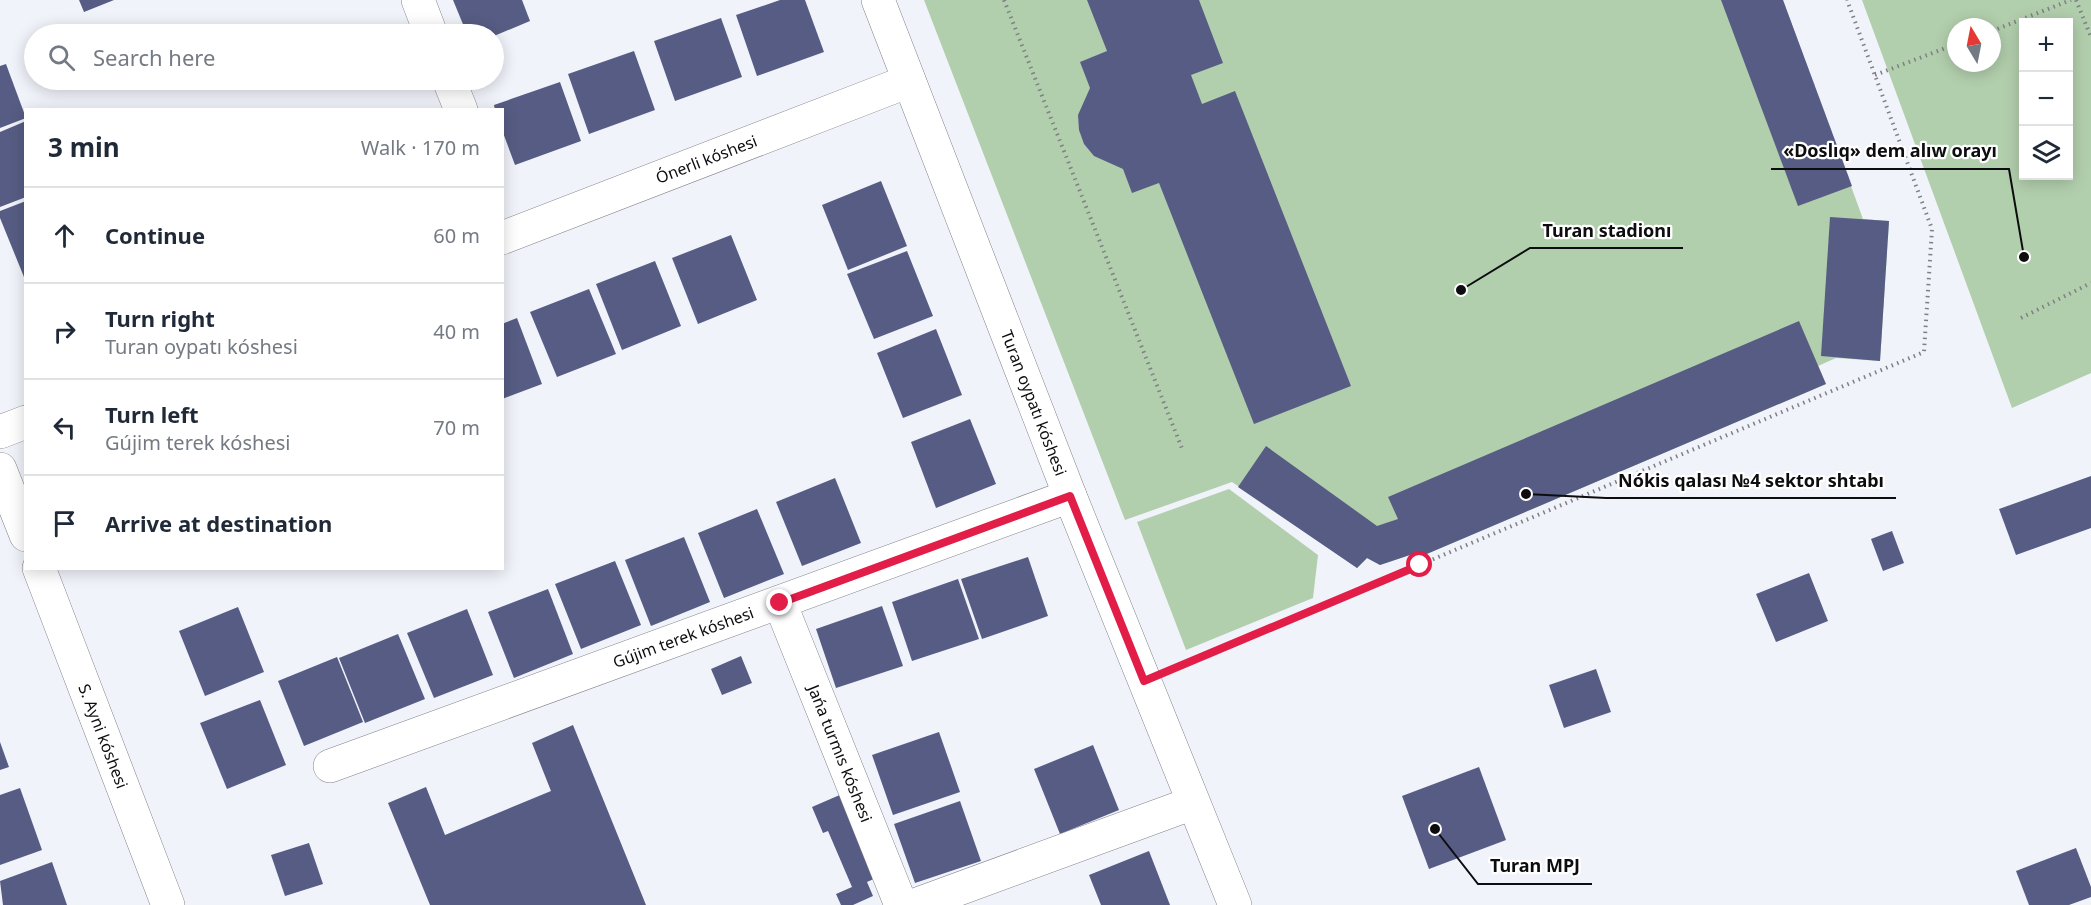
<!DOCTYPE html>
<html lang="en">
<head>
<meta charset="utf-8">
<style>
  body { margin:0; font-family:"Noto Sans",sans-serif; background:#f2f2f3; color:#1f2937 }
  .controls { position:absolute; right:18px; top:18px; display:grid; overflow:hidden; border-radius:0px; box-shadow:0 3px 15px #0003 }
  .controls button { width:54px; height:54px; display:grid; place-items:center; padding:0; border:0; border-bottom:2px solid #e0e1e3; background:#fff; color:#1f2937; font:30px sans-serif }
  .compass { position:absolute; left:1947px; top:18px; width:54px; height:54px; border-radius:50%; background:#fff; box-shadow:0 3px 15px #0003; rotate:350deg }
  .stop { position:absolute; width:18px; height:18px; margin:-14px; border:4px solid #e11d48; border-radius:50%; background:#fff }
  .stop.end { background:#e11d48; border-color:#fff; box-shadow:0 2px 6px #0008 }
  .list { margin:0; padding:0; list-style:none }
  h2 { display:flex; justify-content:space-between; align-items:center; height:78px; margin:0; padding:0 24px; font-size:26px }
  h2 small { font-size:20px; font-weight:400; color:#747a83 }
  .list li { display:grid; grid-template-columns:39px 1fr auto; gap:18px; align-items:center; box-sizing:border-box; height:96px; padding:0 24px; border-top:2px solid #e0e1e3 }
  .list b { display:block; font-size:22px; white-space:nowrap }
  .list p { margin:0; font-size:20px; white-space:nowrap; color:#747a83 }
  .list em { font-size:20px; font-style:normal; color:#747a83 }
  .icon { flex:none; width:33px; height:33px; fill:none; stroke:currentColor; stroke-width:2; stroke-linecap:round; stroke-linejoin:round }
  .map { position:relative; flex:none; width:2091px; height:905px; overflow:hidden }
  .search { position:absolute; background:#fff; box-shadow:0 3px 15px #0003; left:24px; top:24px; width:480px; height:66px; display:flex; align-items:center; gap:15px; box-sizing:border-box; padding:0 21px; border-radius:33px; color:#747a83; font-size:22px }
  .panel { position:absolute; background:#fff; box-shadow:0 3px 15px #0003; left:24px; top:108px; width:480px; height:462px; border-radius:0px }
  .map>svg:first-child { display:block }
</style>
</head>
<body>
<div class="map">
<svg width="2091" height="905" viewBox="0 0 2091 905">
  <rect width="100%" height="100%" fill="#f1f3fb"/>
  <!-- green -->
  <g fill="#b2cfad" fill-rule="evenodd">
    <polygon points="924,0 1783,0 1863,219 1889,221 1880,361 1836,358 1818,366 1826,384 1415,559 1412,554 1380,565 1367,558 1357,568 1232,482 1125,520"/>
    <path d="M1862,0H2091V373L2012,408ZM2068,22V176H2024V22ZM1956,27H1992V63H1956Z"/>
    <polygon points="1229,489 1318,555 1313,598 1186,650 1137,522"/>
  </g>
  <!-- building -->
  <g fill="#575c84">
    <polygon points="79,0 114,0 84,12"/>
    <polygon points="453,0 522,0 530,21 494,36 467,34"/>
    <polygon points="780,0 805,0 824,52 757,76 736,15"/>
    <polygon points="1087,0 1199,0 1223,63 1191,75 1202,104 1235,91 1351,386 1254,424 1159,183 1132,193 1123,169 1094,156 1084,144 1079,130 1078,115 1090,88 1080,62 1107,51"/>
    <polygon points="1721,0 1783,0 1852,186 1798,206"/>
    <polygon points="721,18 742,77 675,101 654,41"/>
    <polygon points="634,51 655,110 589,134 568,74"/>
    <polygon points="6,64 26,118 0,128 0,66"/>
    <polygon points="560,82 581,141 515,165 502,130 502,110 495,110 494,105"/>
    <polygon points="26,121 26,197 0,207 0,132"/>
    <polygon points="881,181 907,246 848,270 822,205"/>
    <polygon points="26,201 26,277 24,277 0,218 0,211"/>
    <polygon points="1830,217 1889,221 1880,361 1821,356"/>
    <polygon points="731,235 757,300 698,324 672,258"/>
    <polygon points="907,251 933,316 874,339 847,274"/>
    <polygon points="655,261 681,326 622,350 596,284"/>
    <polygon points="589,289 616,354 557,377 530,312"/>
    <polygon points="517,318 542,384 502,399 502,324"/>
    <polygon points="1799,321 1826,384 1415,559 1413,554 1380,565 1367,558 1357,568 1238,487 1266,446 1377,526 1398,519 1388,497"/>
    <polygon points="936,329 962,395 903,418 877,353"/>
    <polygon points="970,419 996,484 936,508 911,442"/>
    <polygon points="2091,476 2091,528 2016,555 1999,509"/>
    <polygon points="835,478 861,543 802,566 776,502"/>
    <polygon points="757,509 784,574 724,598 698,533"/>
    <polygon points="1892,531 1904,563 1883,571 1871,539"/>
    <polygon points="684,537 710,602 651,626 625,560"/>
    <polygon points="1028,557 1048,616 982,639 961,579"/>
    <polygon points="615,561 641,625 581,649 555,584"/>
    <polygon points="1809,573 1828,621 1776,642 1756,594"/>
    <polygon points="958,579 979,639 912,661 892,602"/>
    <polygon points="548,589 573,654 514,678 488,612"/>
    <polygon points="882,606 903,666 836,688 816,629"/>
    <polygon points="238,607 264,672 205,696 179,631"/>
    <polygon points="467,609 493,675 434,698 407,633"/>
    <polygon points="398,634 425,699 365,723 339,658"/>
    <polygon points="741,656 752,683 722,695 711,669"/>
    <polygon points="337,657 363,722 304,746 278,681"/>
    <polygon points="1596,669 1611,712 1564,728 1549,685"/>
    <polygon points="260,700 286,765 227,789 200,723"/>
    <polygon points="573,725 646,905 430,905 388,803 426,787 445,835 551,791 532,743"/>
    <polygon points="939,732 960,792 893,815 872,755"/>
    <polygon points="0,742 9,767 0,770"/>
    <polygon points="1093,745 1119,810 1060,834 1034,769"/>
    <polygon points="1479,767 1506,840 1429,869 1402,796"/>
    <polygon points="20,788 42,850 0,865 0,795"/>
    <polygon points="842,794 878,877 867,882 873,896 853,905 841,905 836,894 852,887 828,831 823,833 812,807"/>
    <polygon points="960,801 981,861 915,883 894,824"/>
    <polygon points="309,843 323,884 285,896 271,855"/>
    <polygon points="2076,848 2091,887 2091,897 2069,905 2029,905 2016,871"/>
    <polygon points="1149,851 1170,905 1101,905 1089,875"/>
    <polygon points="52,862 67,905 3,905 0,881"/>
  </g>
  <g fill="none" stroke-linecap="round" stroke-linejoin="round">
    <!-- minor casing -->
    <g stroke="#82838b" stroke-width="34">
      <g id="minor">
        <polyline points="418,0 431,34"/>
        <path id="s1" d="M878,0L1070,496L1235,905"/>
        <polyline points="449,80 461,110"/>
        <path id="s2" d="M502,238L909,81"/>
        <polyline points="0,432 26,422"/>
        <polyline points="0,469 26,535"/>
        <path id="s3" d="M39,568L168,905"/>
        <path id="s4" d="M780,603L901,905"/>
        <path id="s5" d="M330,766L1070,496"/>
        <polyline points="915,905 1193,803"/>
      </g>
    </g>
    <!-- path -->
    <g stroke="#7f8085" stroke-width="4" stroke-dasharray="1.5 4.5" stroke-linecap="butt">
      <polyline points="1004,0 1183,451"/>
      <polyline points="2076,0 2091,37"/>
      <polyline points="1992,31 2071,0"/>
      <polyline points="1875,75 1956,44"/>
      <polyline points="2021,318 2091,283"/>
      <polyline points="1173,669 1924,352 1932,229 1847,0"/>
    </g>
    <!-- minor -->
    <use href="#minor" stroke="#fff" stroke-width="33"/>
  </g>
  <g fill="none" stroke-linecap="round" stroke-linejoin="round">
    <!-- route -->
    <polyline stroke="#e11d48" stroke-width="8" points="780,603 1070,496 1144,681 1420,565"/>
  </g>
  <g text-anchor="middle" stroke-width="4.5" stroke-linejoin="round" paint-order="stroke">
    <!-- street labels -->
    <g font-size="16" fill="#0d0d10" stroke="#fff">
      <text dy="6" stroke="none"><textPath href="#s2" startOffset="219">Ónerli kóshesi</textPath></text>
      <text dy="6" stroke="none"><textPath href="#s1" startOffset="432">Turan oypatı kóshesi</textPath></text>
      <text dy="6" stroke="none"><textPath href="#s5" startOffset="376">Gújim terek kóshesi</textPath></text>
      <text dy="6" stroke="none"><textPath href="#s3" startOffset="180">S. Ayni kóshesi</textPath></text>
      <text dy="6" stroke="none"><textPath href="#s4" startOffset="162">Jańa turmıs kóshesi</textPath></text>
    </g>
  </g>
  <!-- callouts -->
  <path fill="none" stroke="#0d0d10" stroke-width="2" d="M2024 257L2009 169H1771M1461 290L1530 248H1683M1526 494L1606 498H1896M1435 829L1478 884H1592"/>
  <g fill="#0d0d10" stroke="#fff" stroke-width="2">
    <circle cx="2024" cy="257" r="6"/>
    <circle cx="1461" cy="290" r="6"/>
    <circle cx="1526" cy="494" r="6"/>
    <circle cx="1435" cy="829" r="6"/>
  </g>
  <g font-size="18" text-anchor="middle" font-weight="bold" fill="#0d0d10" stroke="#fff" stroke-width="4.5" stroke-linejoin="round" paint-order="stroke">
    <text x="1890" y="157">«Doslıq» dem alıw orayı</text>
    <text x="1607" y="237">Turan stadionı</text>
    <text x="1751" y="487">Nókis qalası №4 sektor shtabı</text>
    <text x="1535" y="872">Turan MPJ</text>
  </g>
</svg>
<div class="controls">
<button>+</button>
<button>−</button>
<button><svg class="icon" aria-label="layers" viewBox="0 0 24 24"><path d="M12 4l9 5-9 5-9-5zM3 14l9 5 9-5"/></svg></button>
</div>
<svg class="compass" viewBox="-18 -18 36 36"><path d="M0-13l5 13h-10z" fill="#e53935"/><path d="M0 13l5-13h-10z" fill="#747a83"/></svg>
<div class="stop" style="left:1420px;top:565px"></div>
<div class="stop end" style="left:780px;top:603px"></div>
<div class="search"><svg class="icon" aria-label="search" viewBox="0 0 24 24"><circle cx="10" cy="10" r="6"/><path d="M15 15l6 6"/></svg>Search here</div>
<section class="panel">
<h2>3 min<small>Walk · 170 m</small></h2>
<ul class="list">
<li><svg class="icon" aria-label="ahead" viewBox="0 0 24 24"><path d="M12 20V5M6 11l6-6 6 6"/></svg><div><b>Continue</b></div><em>60 m</em></li>
<li><svg class="icon" aria-label="right" viewBox="0 0 24 24"><path d="M7 20v-9h11M14 6l5 5-5 5"/></svg><div><b>Turn right</b><p>Turan oypatı kóshesi</p></div><em>40 m</em></li>
<li><svg class="icon" aria-label="left" viewBox="0 0 24 24"><path d="M17 20v-9H6M10 6l-5 5 5 5"/></svg><div><b>Turn left</b><p>Gújim terek kóshesi</p></div><em>70 m</em></li>
<li><svg class="icon" aria-label="arrive" viewBox="0 0 24 24"><path d="M6 21V4h12l-3 4 3 4H6"/></svg><div><b>Arrive at destination</b></div></li>
</ul>
</section>
</div>
</body>
</html>
